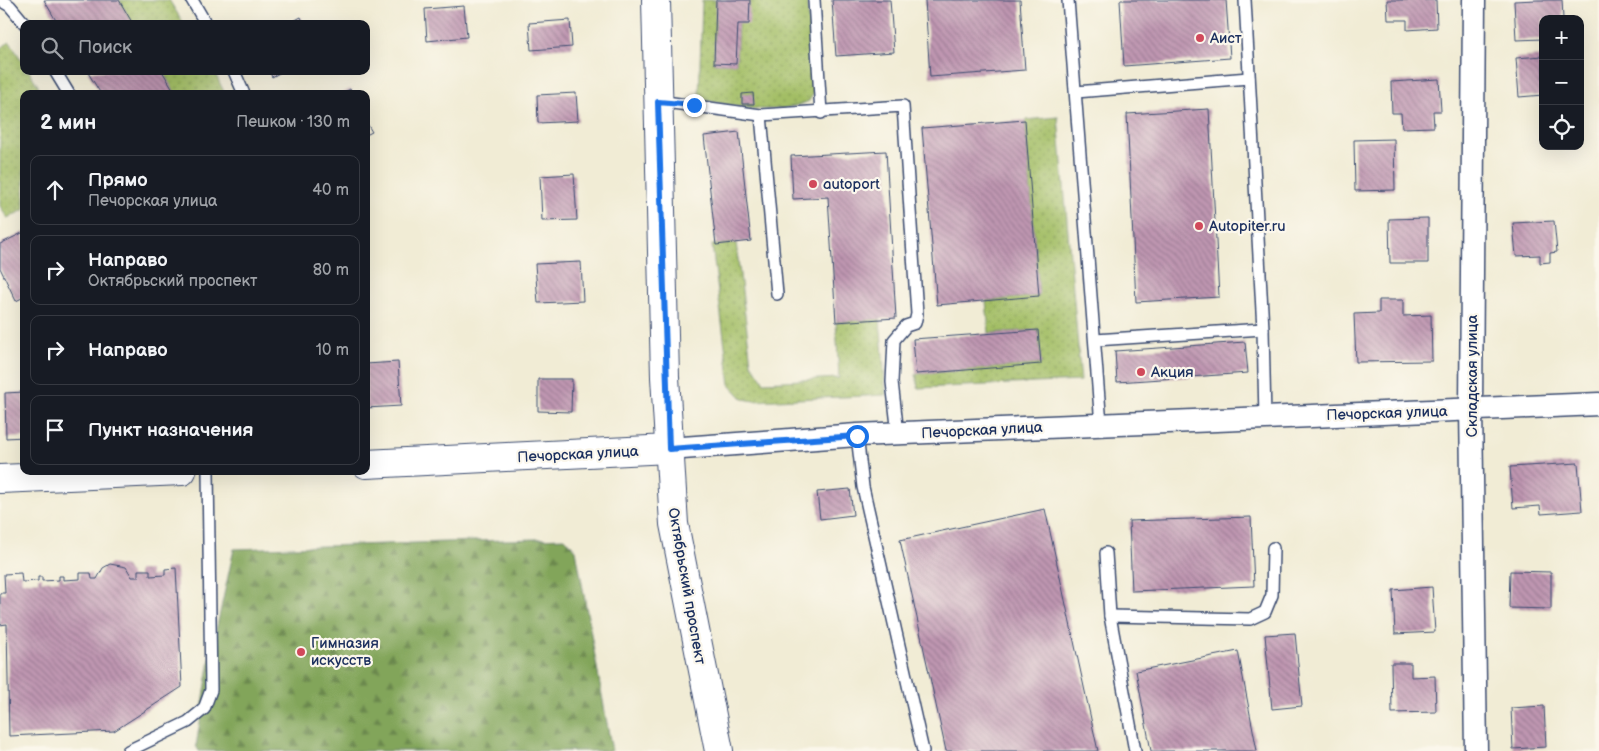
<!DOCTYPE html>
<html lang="ru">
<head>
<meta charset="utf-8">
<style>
  body { margin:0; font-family:"Balsamiq Sans",sans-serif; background:#20242c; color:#f1f3f6 }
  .controls { position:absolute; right:15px; top:15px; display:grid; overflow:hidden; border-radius:10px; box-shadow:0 5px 20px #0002 }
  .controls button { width:45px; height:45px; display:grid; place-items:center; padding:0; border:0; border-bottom:1px solid #363941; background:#171b24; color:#f1f3f6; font:25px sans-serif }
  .stop { position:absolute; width:15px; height:15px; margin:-11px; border:4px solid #1a73e8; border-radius:50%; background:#fff }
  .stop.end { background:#1a73e8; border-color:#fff; box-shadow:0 1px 5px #0008 }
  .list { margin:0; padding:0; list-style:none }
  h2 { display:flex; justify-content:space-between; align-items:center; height:65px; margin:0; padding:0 20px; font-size:21px }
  h2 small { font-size:16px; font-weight:400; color:#9ea1a6 }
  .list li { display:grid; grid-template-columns:32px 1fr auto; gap:15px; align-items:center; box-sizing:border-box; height:70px; margin:0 10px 10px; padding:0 10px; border:1px solid #363941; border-radius:10px }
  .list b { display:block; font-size:19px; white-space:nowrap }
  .list p { margin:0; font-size:16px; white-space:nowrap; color:#9ea1a6 }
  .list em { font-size:16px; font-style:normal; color:#9ea1a6 }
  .icon { flex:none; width:28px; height:28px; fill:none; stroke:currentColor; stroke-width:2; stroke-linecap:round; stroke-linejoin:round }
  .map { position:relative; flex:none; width:1599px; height:751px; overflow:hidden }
  .search { position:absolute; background:#171b24; box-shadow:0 5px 20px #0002; left:20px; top:20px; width:350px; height:55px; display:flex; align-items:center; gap:12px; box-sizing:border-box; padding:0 18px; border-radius:10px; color:#9ea1a6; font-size:19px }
  .panel { position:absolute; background:#171b24; box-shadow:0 5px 20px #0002; left:20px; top:90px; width:350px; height:385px; border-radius:10px }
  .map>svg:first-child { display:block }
</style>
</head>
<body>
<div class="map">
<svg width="1599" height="751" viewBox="0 0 1599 751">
  <defs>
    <pattern id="grass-dots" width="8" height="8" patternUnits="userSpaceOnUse" patternTransform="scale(1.25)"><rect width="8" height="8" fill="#a3be65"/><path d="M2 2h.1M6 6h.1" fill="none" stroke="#849b56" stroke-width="1.8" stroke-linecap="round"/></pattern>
    <pattern id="forest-firs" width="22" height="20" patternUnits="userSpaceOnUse" patternTransform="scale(1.25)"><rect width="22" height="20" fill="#82a55a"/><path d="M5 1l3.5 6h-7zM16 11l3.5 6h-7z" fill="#6a874e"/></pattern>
    <pattern id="building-back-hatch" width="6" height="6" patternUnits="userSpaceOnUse" patternTransform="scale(1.25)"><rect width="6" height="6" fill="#bf96b1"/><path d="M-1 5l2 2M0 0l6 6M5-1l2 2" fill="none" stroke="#9a7b93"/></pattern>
  </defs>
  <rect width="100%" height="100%" fill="#fbf7ec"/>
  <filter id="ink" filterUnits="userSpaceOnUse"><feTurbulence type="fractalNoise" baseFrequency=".02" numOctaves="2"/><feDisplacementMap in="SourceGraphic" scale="10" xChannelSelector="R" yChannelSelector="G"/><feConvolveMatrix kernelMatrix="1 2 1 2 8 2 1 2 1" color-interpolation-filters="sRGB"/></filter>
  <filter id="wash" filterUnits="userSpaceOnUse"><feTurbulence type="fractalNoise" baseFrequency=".0096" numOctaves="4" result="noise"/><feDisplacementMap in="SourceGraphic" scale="20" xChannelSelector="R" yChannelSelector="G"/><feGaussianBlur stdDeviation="1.12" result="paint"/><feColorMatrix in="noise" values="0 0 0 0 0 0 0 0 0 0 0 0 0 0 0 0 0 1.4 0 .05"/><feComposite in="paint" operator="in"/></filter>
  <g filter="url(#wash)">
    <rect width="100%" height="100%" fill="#f1ecd5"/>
    <!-- grass -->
    <g fill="url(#grass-dots)" stroke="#5f7662" fill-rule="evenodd">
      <polygon points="119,0 169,0 184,24 133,24"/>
      <path d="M702,0H716L714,63L736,64L738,24L750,0H807L814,93L809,101C774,117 735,106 699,99ZM753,93V104H743L742,94Z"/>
      <polygon points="10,42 24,64 24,71 29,71 43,94 24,94 24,210 7,218 0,206 0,48"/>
      <polygon points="162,71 214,71 225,94 176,94"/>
      <polygon points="1058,117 1081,381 918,388 916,374 1041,364 1038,330 989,333 986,301 1039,296 1025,120"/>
      <polygon points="736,243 751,363 764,382 839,378 836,322 880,319 886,395 754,401 743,399 730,385 712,245"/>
    </g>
    <!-- forest -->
    <polygon fill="url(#forest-firs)" stroke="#4e6a5c" points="565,538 576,550 612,751 199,751 196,746 211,653 234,549"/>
    <g id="blocks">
      <!-- building -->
      <g fill="url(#building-back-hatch)">
        <polygon points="44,0 119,0 133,24 58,24"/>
        <polygon points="716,0 750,0 749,24 738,24 736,64 714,63"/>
        <polygon points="832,0 890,0 894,52 836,56"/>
        <polygon points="925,0 1020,0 1025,70 930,77"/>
        <polygon points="1120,0 1226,0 1230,58 1124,66"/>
        <polygon points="1387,0 1436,0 1437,28 1407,30 1407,20 1388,20"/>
        <polygon points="1537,0 1562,0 1563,19 1543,19 1543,39 1516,40 1514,1"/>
        <polygon points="464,6 467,37 427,41 425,9"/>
        <polygon points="301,17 304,24 288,24"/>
        <polygon points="570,20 572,47 531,50 529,23"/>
        <polygon points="1543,56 1543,95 1519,97 1516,58"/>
        <polygon points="87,71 162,71 176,94 101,94"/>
        <polygon points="269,71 283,71 272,77"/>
        <polygon points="1439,79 1441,111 1433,111 1434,127 1402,128 1401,113 1392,113 1391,82"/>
        <polygon points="350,89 353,94 341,94"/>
        <polygon points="576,93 578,121 538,123 537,95"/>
        <polygon points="753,93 754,104 742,104 742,94"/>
        <polygon points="1209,109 1219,297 1136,302 1127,114"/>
        <polygon points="1025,120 1039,296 937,305 922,128"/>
        <polygon points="366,122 372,132 366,135"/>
        <polygon points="739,132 751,241 716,245 704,136"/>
        <polygon points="1394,139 1395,190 1355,191 1354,140"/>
        <polygon points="886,151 896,318 836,322 828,197 793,199 791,156"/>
        <polygon points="574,174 577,220 542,221 540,176"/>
        <polygon points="1428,218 1428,263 1390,263 1389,219"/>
        <polygon points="1554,221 1557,252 1550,253 1550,262 1540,263 1540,255 1516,256 1513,223"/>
        <polygon points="24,232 24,297 16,301 0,268 0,244"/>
        <polygon points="581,262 583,301 538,303 535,264"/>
        <polygon points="1379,300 1403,300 1403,316 1431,315 1432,361 1356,362 1354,314 1379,313"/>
        <polygon points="1038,330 1041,364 916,374 913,339"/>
        <polygon points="1245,342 1248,373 1117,382 1115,351"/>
        <polygon points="398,362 401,406 366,408 366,364"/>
        <polygon points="538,379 572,379 571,412 538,411"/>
        <polygon points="24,392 24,437 6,438 5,393"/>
        <polygon points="1578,463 1582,511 1541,514 1540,506 1513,508 1510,467"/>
        <polygon points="850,489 853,515 820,519 817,492"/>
        <polygon points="1045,509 1098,751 946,751 900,540"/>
        <polygon points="1251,517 1254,586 1132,591 1129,521"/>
        <polygon points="110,564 126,567 132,577 138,577 138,570 150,570 150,576 165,575 165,569 176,568 182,687 114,731 9,736 7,624 0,625 0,593 5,593 4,574 21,573 22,582 38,581 38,577 42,577 42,581 59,580 59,576 63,576 63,580 80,579 80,573 91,573 92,579 97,579 103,568"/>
        <polygon points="1510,571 1551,572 1551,609 1509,608"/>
        <polygon points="1432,587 1435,632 1395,634 1393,590"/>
        <polygon points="1295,633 1302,706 1272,709 1265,635"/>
        <polygon points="1238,651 1257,751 1151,751 1136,671"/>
        <polygon points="1391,663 1411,663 1411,677 1435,676 1436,712 1392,713"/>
        <polygon points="1544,706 1546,747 1513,749 1511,708"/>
      </g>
    </g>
  </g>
  <g filter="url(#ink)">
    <use href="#blocks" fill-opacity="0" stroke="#3b4b70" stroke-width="1"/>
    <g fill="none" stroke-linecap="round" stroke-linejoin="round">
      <!-- service casing -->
      <g stroke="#3b4b70" stroke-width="14">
        <g id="service">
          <polyline points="0,0 10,6 25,24"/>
          <polyline points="192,0 206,24"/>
          <polyline points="814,0 821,113"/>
          <polyline points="1068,0 1101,425"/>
          <polyline points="1245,0 1263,329 1265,418"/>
          <polyline points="55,71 69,94"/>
          <polyline points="234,71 244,94"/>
          <polyline points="1076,92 1249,78"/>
          <polyline points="658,101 761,115 903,106 917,314 915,323 906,326 894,340 892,382 898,434"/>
          <polyline points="761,115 777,294"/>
          <polyline points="1095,340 1263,329"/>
          <polyline points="857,435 863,487 923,751"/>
          <polyline points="1106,553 1110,616 1135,751"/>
          <polyline points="1110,616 1250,619 1265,612 1272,595 1273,548"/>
          <polyline points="128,751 188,722 204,709 211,690 208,471"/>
        </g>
      </g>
      <!-- minor casing -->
      <g stroke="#3b4b70" stroke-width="25">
        <g id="minor">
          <polyline points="1474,0 1471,409 1476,751"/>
          <polyline points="669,449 857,435 1599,404"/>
        </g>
      </g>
      <!-- tertiary casing -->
      <g stroke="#3b4b70" stroke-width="30">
        <g id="tertiary">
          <polyline points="366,464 669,449"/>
          <polyline points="0,479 182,471"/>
        </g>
      </g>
      <!-- primary casing -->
      <g stroke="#3b4b70" stroke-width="30">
        <polyline id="primary" points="656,0 665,377 674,524 719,751"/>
      </g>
      <!-- service -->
      <use href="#service" stroke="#fff" stroke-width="11"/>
      <!-- minor -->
      <use href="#minor" stroke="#fff" stroke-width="22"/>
      <!-- tertiary -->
      <use href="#tertiary" stroke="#fff" stroke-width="28"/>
      <!-- primary -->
      <use href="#primary" stroke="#fff" stroke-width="28"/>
    </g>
  </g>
  <g fill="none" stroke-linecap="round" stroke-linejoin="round" filter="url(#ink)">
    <!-- route -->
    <polyline stroke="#1a73e8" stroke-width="6" points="694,105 658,102 669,449 857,436"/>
  </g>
  <!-- markers -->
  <g fill="#d1495b" stroke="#fbf7ec" stroke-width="2">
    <circle cx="1200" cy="38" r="5"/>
    <circle cx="813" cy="184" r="5"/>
    <circle cx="1199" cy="226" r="5"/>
    <circle cx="1141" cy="372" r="5"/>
    <circle cx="301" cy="652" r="5"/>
  </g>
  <g text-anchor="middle" stroke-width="4.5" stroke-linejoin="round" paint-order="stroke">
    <!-- poi labels -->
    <g font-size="15" fill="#1b2f5e" stroke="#fbf7ec" text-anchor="start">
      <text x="1210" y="43">Аист</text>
      <text x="823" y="189">autoport</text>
      <text x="1209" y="231">Autopiter.ru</text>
      <text x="1151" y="377">Акция</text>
      <text x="311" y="648">Гимназия<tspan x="311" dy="17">искусств</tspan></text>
    </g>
    <!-- street labels -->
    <g font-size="15" fill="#1b2f5e" stroke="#fbf7ec">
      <text transform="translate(1472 376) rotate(-90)" y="5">Складская улица</text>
      <text transform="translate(1387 413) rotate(-2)" y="5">Печорская улица</text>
      <text transform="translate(982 430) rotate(-3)" y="5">Печорская улица</text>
      <text transform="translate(578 454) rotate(-3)" y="5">Печорская улица</text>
      <text transform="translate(687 586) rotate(80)" y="5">Октябрьский проспект</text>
    </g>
  </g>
</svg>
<div class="controls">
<button>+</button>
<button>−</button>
<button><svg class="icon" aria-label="locate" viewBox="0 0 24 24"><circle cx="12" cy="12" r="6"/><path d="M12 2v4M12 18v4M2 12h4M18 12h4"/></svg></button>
</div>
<div class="stop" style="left:857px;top:436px"></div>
<div class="stop end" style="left:694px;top:105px"></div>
<div class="search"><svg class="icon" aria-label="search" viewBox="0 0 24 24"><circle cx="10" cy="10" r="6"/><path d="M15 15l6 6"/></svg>Поиск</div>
<section class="panel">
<h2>2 мин<small>Пешком · 130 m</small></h2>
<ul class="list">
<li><svg class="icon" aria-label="ahead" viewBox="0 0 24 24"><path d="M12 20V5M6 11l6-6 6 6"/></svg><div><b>Прямо</b><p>Печорская улица</p></div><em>40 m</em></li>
<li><svg class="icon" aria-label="right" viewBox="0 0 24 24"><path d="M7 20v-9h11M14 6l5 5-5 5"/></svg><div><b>Направо</b><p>Октябрьский проспект</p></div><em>80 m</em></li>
<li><svg class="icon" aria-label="right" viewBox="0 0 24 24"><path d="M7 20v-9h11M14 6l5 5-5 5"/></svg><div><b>Направо</b></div><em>10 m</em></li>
<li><svg class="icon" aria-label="arrive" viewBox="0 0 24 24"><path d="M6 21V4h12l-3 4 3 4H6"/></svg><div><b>Пункт назначения</b></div></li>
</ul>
</section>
</div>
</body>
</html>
